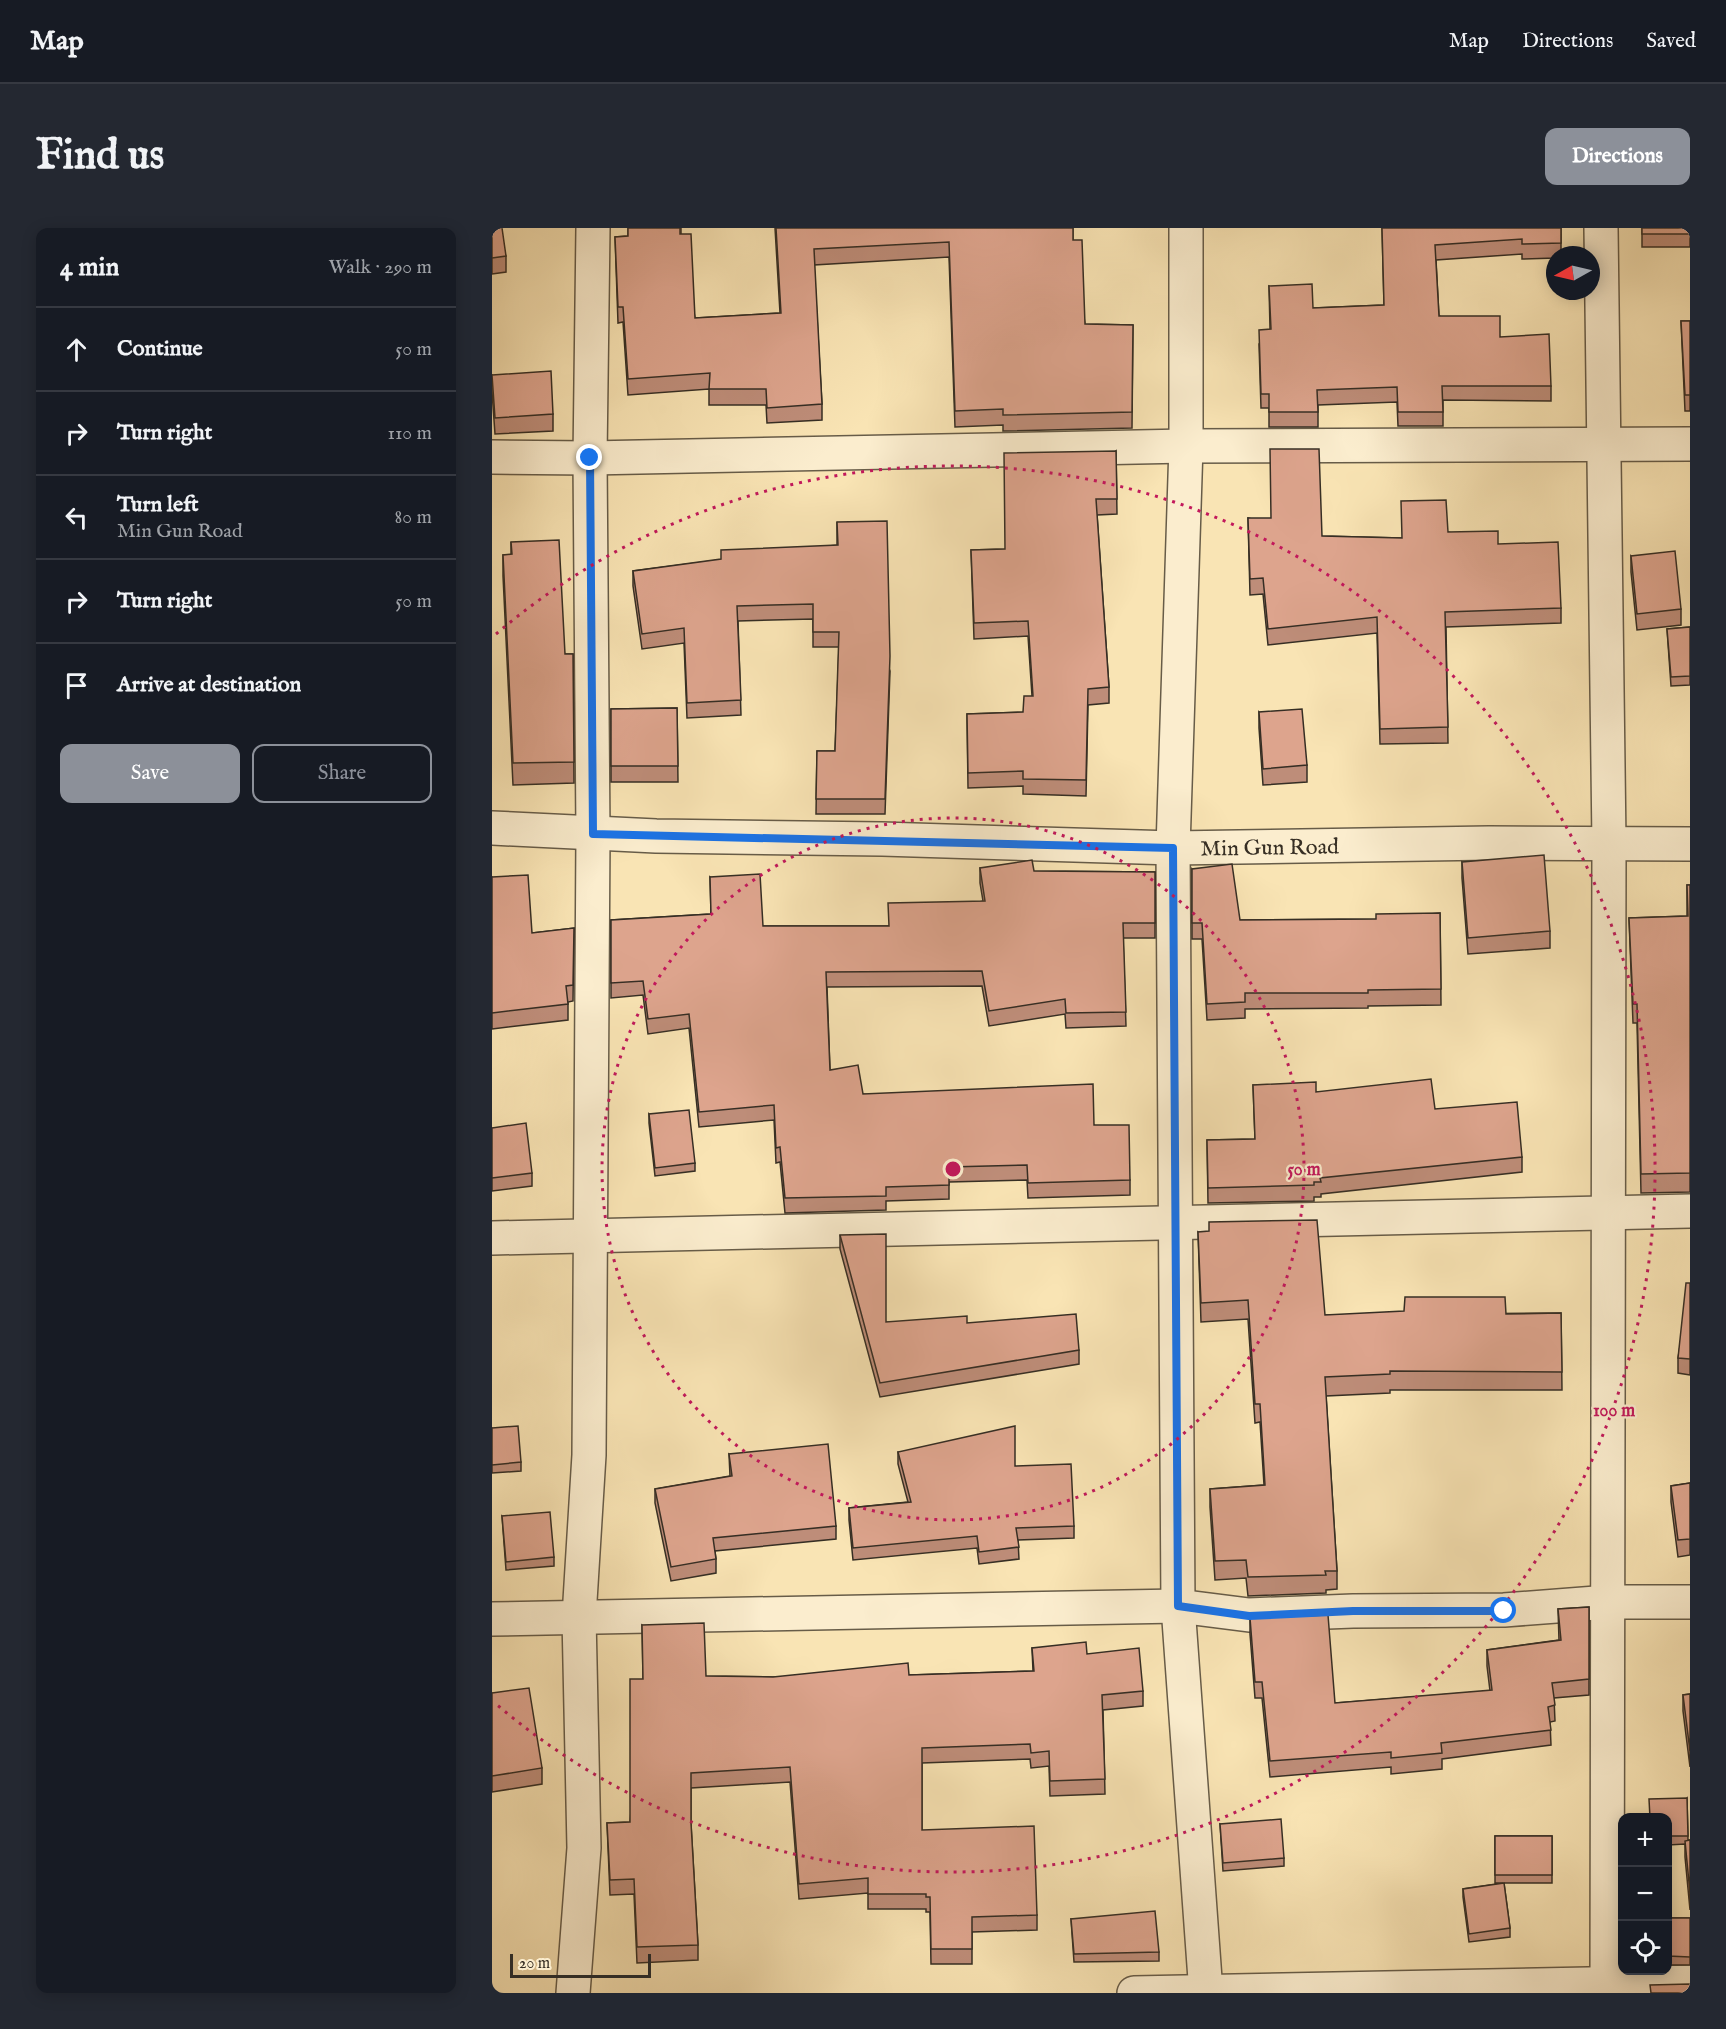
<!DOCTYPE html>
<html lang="en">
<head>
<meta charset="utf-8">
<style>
  body { margin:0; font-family:"IM FELL English",serif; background:#242831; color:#f1f3f6 }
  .controls { position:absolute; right:18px; bottom:18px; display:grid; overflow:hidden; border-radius:12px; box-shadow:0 3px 15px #0003 }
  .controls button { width:54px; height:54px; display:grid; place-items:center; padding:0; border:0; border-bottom:2px solid #363941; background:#171b24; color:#f1f3f6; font:30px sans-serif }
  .compass { position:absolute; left:1054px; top:18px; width:54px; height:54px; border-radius:50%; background:#171b24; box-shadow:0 3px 15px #0003; rotate:262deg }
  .scale { position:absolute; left:18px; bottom:15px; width:141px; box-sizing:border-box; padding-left:6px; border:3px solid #362e24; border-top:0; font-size:16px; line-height:21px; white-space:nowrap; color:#362e24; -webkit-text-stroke:4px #fbedce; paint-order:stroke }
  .stop { position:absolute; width:18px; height:18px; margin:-14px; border:4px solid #1a73e8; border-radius:50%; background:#fff }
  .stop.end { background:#1a73e8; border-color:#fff; box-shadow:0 2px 6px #0008 }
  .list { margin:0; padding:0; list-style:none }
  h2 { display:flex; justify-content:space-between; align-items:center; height:78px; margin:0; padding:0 24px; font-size:26px }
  h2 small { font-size:20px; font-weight:400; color:#9ea1a6 }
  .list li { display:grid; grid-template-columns:39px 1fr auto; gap:18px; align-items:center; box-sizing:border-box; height:84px; padding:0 24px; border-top:2px solid #363941 }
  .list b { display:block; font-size:22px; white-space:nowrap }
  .list p { margin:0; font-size:20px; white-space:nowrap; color:#9ea1a6 }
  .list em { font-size:20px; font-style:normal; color:#9ea1a6 }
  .actions { display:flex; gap:12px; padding:18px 24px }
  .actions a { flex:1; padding:14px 0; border:2px solid #8c9099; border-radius:12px; text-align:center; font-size:21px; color:#8c9099 }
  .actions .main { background:#8c9099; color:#fff }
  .icon { flex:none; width:33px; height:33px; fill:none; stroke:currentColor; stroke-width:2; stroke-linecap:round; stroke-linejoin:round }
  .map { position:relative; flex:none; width:1198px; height:1765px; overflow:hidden; border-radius:12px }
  header { display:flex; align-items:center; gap:36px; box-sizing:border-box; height:84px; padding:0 30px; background:#171b24; border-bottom:2px solid #363941 }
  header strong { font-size:28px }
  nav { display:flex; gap:33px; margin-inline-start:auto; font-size:21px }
  .intro { display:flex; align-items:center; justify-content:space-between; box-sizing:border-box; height:144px; padding:0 36px }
  h1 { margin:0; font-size:42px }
  .button { padding:15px 27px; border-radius:12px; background:#8c9099; color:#fff; font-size:21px; font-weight:700 }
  main { display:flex; gap:36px; padding:0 36px }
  aside { flex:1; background:#171b24; border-radius:12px; box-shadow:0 3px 15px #0003 }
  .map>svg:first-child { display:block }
</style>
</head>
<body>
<header>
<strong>Map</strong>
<nav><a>Map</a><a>Directions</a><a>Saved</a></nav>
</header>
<div class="intro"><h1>Find us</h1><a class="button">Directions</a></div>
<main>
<aside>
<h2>4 min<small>Walk · 290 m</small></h2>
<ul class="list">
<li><svg class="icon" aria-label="ahead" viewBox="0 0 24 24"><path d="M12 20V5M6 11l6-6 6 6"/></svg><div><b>Continue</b></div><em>50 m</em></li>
<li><svg class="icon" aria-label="right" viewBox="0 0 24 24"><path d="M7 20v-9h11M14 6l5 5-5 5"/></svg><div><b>Turn right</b></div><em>110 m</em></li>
<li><svg class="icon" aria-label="left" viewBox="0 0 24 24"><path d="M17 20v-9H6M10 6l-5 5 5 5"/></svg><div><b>Turn left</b><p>Min Gun Road</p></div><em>80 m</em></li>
<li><svg class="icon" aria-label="right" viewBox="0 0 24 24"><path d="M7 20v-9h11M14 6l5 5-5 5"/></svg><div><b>Turn right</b></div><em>50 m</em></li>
<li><svg class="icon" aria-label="arrive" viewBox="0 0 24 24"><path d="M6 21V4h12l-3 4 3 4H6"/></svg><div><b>Arrive at destination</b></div></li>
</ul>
<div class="actions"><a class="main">Save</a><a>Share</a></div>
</aside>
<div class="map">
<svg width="1198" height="1765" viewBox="0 0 1198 1765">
  <rect width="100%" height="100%" fill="#f9e4b4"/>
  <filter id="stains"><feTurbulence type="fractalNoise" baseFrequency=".00333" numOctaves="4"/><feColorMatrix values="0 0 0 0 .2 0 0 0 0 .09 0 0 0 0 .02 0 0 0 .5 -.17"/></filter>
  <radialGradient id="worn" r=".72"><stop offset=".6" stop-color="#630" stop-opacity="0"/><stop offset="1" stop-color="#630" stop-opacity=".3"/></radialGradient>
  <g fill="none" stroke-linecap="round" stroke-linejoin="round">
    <!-- minor casing -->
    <g stroke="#675c48" stroke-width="36">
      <g id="minor">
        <polyline points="694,0 694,218 681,620 686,1378 714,1765"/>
        <polyline points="1109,0 1117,615 1115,1765"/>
        <polyline points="0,229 98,230 694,218 1198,216"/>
        <path id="s1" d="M0,600L164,608L390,611L681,620L997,615L1198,616"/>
        <polyline points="0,1010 1198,983"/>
        <polyline points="0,1391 686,1378 757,1387 861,1383 1012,1382 1117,1374 1198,1374"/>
        <polyline points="81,1765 92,1620 87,1389 97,1227 101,606 98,230 101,0"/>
        <polyline points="642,1765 1198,1754"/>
      </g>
    </g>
    <!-- minor -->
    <use href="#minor" stroke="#fbedce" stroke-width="33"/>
  </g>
  <!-- wall -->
  <g fill="#be8d79" stroke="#362e24" stroke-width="1.5">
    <polygon points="0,0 14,28 14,44 0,46"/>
    <polygon points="136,0 189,0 189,6 203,90 288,85 283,0 581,0 581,12 593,96 641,97 640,200 511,203 511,197 463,199 457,29 322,37 330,176 330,192 275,195 274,177 217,177 217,161 136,167 131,94 126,95 123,9 136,8"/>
    <polygon points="890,0 1069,0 1069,27 1063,27 1063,30 1030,31 1030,26 944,32 947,88 1008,109 1059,158 1059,173 951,172 951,198 906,198 905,174 826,177 826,199 777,199 777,180 769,180 767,116 778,101 777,58 821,80 892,77"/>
    <rect x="1150" y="0" width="48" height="19"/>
    <polygon points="1189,93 1198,93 1198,183 1193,183"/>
    <polygon points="0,147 61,186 61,203 3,206 0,164"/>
    <polygon points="624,223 625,286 605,287 617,459 617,475 596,477 594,568 531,566 531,558 476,560 475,486 531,484 540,468 536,408 482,411 479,322 513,321"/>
    <polygon points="756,290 830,308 910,310 956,304 1006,316 1069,380 1069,395 954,399 956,515 888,516 885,405 776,417 771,366 758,367"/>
    <polygon points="345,294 398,443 393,586 324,586 325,523 343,523 347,419 321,419 321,391 246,393 249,487 195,490 192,415 150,421 141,358 141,343 345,317"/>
    <polygon points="19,314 73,426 81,426 82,555 21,557 11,348 11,327 19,327"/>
    <polygon points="1139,328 1189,381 1189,397 1145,402 1139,344"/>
    <polygon points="1198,399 1198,457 1179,458 1175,401"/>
    <polygon points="185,480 186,554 119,554 119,481"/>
    <polygon points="767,484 815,537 815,554 771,557 767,500"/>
    <polygon points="970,634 1058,703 1058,720 976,726 970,650"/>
    <polygon points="488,640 542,643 663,644 663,710 631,710 634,798 574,800 573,786 497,798 490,758 335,759 338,842 371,866 602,897 638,952 638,967 536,970 535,952 457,954 457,971 394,973 394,982 293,985 288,934 284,935 282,892 207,899 197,800 156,806 151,767 119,770 119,692 219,686 218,649 271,698 396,698 491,673 488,655"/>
    <polygon points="700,641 748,692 884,691 948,685 949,777 876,778 876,780 753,781 753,790 715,792 710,711 700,711"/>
    <polygon points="0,649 40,705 82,700 81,773 76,774 76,792 0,801"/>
    <polygon points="1195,657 1198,657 1198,964 1149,965 1145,795 1141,795 1137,690 1195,688"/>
    <polygon points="761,857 824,864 943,881 1030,929 1030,944 829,966 829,969 822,969 822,973 716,975 715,912 763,911"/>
    <polygon points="157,886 203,935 203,943 163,948 157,895"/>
    <polygon points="0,900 40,945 40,958 0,963"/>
    <polygon points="706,1004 833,1087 1069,1085 1070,1162 898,1162 898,1165 834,1168 845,1343 845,1361 834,1362 834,1365 756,1368 754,1350 723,1352 718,1279 718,1261 772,1257 768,1194 763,1195 756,1091 709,1094"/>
    <polygon points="348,1007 394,1094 475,1095 587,1122 587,1136 388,1169 348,1021"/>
    <polygon points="1198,1055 1198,1147 1186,1145 1186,1130"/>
    <polygon points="0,1200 29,1234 29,1243 0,1245"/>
    <polygon points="406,1224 523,1238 582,1298 582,1310 526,1312 527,1331 487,1336 485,1320 361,1332 357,1292 357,1280 416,1274 406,1236"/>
    <polygon points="237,1226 344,1298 344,1311 223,1323 224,1331 224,1345 179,1353 163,1275 163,1261 238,1248"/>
    <polygon points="1198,1255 1198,1327 1186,1329 1179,1274 1179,1258"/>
    <polygon points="10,1288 62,1329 62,1338 14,1342"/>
    <polygon points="1097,1379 1097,1467 1062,1470 1063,1493 1058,1494 1059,1517 950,1531 950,1541 899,1546 899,1539 778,1549 770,1470 763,1470 758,1406 758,1390 843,1475 998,1463 995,1438 995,1422 1067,1412 1066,1381"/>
    <polygon points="150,1397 214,1448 281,1449 417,1447 541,1443 540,1420 595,1426 651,1463 651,1478 611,1482 613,1566 558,1568 557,1538 539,1540 538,1531 430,1535 430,1602 545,1687 545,1702 480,1704 480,1736 439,1736 438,1684 434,1684 434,1681 376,1681 376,1665 307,1671 298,1554 199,1560 199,1596 206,1717 206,1732 145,1735 142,1666 118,1667 115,1595 138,1594 151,1451"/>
    <polygon points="0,1465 50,1540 50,1556 0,1564"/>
    <polygon points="1198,1466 1198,1539 1191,1483 1191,1467"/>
    <polygon points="1195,1570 1196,1612 1198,1612 1198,1682 1193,1629 1193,1616 1176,1617 1176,1590"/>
    <polygon points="728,1596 792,1630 792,1638 731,1643"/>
    <polygon points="1003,1608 1060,1608 1060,1655 1012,1655 1018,1700 1018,1709 977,1714 971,1669 971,1661 1011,1655 1003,1655"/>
    <rect x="1176" y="1690" width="22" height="47"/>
    <polygon points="579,1691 667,1724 667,1733 582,1734"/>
  </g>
  <!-- building -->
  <g fill="#dda48d" stroke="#362e24" stroke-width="1.5">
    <polygon points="0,0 10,0 14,28 0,30"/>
    <polygon points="136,0 188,0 188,6 199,6 203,90 289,85 284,0 581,0 581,12 590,12 593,96 641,97 640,184 511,187 511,181 463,183 457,14 322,21 330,176 275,180 274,161 217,161 218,145 136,151 131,79 126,79 123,9 136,8"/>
    <polygon points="890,0 1069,0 1069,15 1030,16 1030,11 943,17 947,88 1008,88 1008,109 1057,106 1059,158 950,158 951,184 906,184 905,159 825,162 826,184 777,184 777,166 769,166 767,102 779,101 777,58 820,56 821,80 892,77"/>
    <rect x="1150" y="0" width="48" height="6"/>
    <polygon points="1189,93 1198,93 1198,167 1193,167"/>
    <polygon points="59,143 61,186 3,190 0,147"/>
    <polygon points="778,221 827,221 830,308 910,310 909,273 954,272 956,304 1006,303 1006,316 1066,314 1069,380 953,384 956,499 888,501 885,389 776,401 771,350 758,351 756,290 779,290"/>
    <polygon points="624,223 625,271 604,271 617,459 596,461 594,552 531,551 531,543 476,545 475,486 531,484 532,468 541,468 536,393 482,395 479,322 513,321 512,225"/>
    <polygon points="395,293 398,428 393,571 324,571 325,523 343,523 347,404 321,404 321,376 245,378 249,472 195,475 192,400 150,406 141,343 229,331 229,322 346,317 345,294"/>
    <polygon points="67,312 73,426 81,426 82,534 21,535 11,327 20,326 19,314"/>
    <polygon points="1183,323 1189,381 1145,386 1139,328"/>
    <polygon points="1198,399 1198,448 1179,449 1175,401"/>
    <polygon points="185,480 186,538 119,538 119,481"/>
    <polygon points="810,481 815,537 771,541 767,484"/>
    <polygon points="1052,627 1058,703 976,710 970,634"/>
    <polygon points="540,632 542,643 663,644 663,695 631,695 634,784 574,785 573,771 497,783 490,743 334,744 338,842 366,837 371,866 601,856 602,897 637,897 638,952 536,955 535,937 457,939 457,957 394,959 394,968 293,970 288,919 284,920 282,877 207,884 197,786 156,791 151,753 119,755 119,692 219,686 218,649 268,646 271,698 397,698 396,675 493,673 488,640"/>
    <polygon points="740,636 748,692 884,691 884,686 948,685 949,761 876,762 876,765 753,765 753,774 715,776 710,695 700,695 700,641"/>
    <polygon points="36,647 40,705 82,700 81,757 74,758 76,776 0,785 0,649"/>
    <polygon points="1195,657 1198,657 1198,945 1149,946 1145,776 1141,776 1137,690 1196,688"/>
    <polygon points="939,851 943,881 1025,874 1030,929 828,950 829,954 822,954 822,957 716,960 715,912 763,911 761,857 824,854 824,864"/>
    <polygon points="197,882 203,935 163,940 157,886"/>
    <polygon points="34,895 40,945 0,950 0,900"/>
    <polygon points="825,992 833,1087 912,1083 913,1069 1013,1069 1014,1086 1069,1085 1070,1144 898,1143 898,1146 833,1149 845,1343 833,1343 834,1347 756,1349 754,1332 723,1333 718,1261 773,1257 768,1176 763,1176 756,1072 709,1075 706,1004 717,1003 717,994"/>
    <polygon points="394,1006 394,1094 475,1088 475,1095 584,1086 587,1122 388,1155 348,1007"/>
    <polygon points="1194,1055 1198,1055 1198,1131 1186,1130"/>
    <polygon points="26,1198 29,1234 0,1237 0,1200"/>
    <polygon points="523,1198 523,1238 579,1236 582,1298 524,1300 527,1319 487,1324 485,1308 361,1320 357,1280 419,1274 406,1224"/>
    <polygon points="336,1216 344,1298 221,1310 224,1331 179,1339 163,1261 240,1248 237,1226"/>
    <polygon points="1198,1255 1198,1311 1186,1312 1179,1258"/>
    <polygon points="58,1284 62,1329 14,1334 10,1288"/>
    <polygon points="1097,1379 1097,1451 1060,1455 1063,1477 1056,1479 1059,1502 949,1515 950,1525 899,1530 899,1524 778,1533 770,1454 763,1454 758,1390 836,1387 843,1475 1000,1462 995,1422 1069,1412 1066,1381"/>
    <polygon points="212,1395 214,1448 281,1449 416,1435 417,1447 542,1443 540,1420 594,1414 595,1426 647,1420 651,1463 610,1467 613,1551 558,1553 557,1523 539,1525 538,1516 430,1520 430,1602 542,1598 545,1687 480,1689 480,1721 439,1721 438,1669 434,1669 434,1666 376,1666 376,1650 307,1656 298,1539 199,1545 199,1595 206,1717 145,1719 142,1651 118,1652 115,1595 138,1594 138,1451 151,1451 150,1397"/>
    <polygon points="37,1460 50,1540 0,1548 0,1465"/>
    <polygon points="1198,1466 1198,1523 1191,1467"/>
    <polygon points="1195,1570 1196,1608 1176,1608 1176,1590 1158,1590 1157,1571"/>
    <polygon points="789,1591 792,1630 731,1635 728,1596"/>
    <rect x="1003" y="1608" width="57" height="39"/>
    <polygon points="1198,1612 1198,1665 1193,1613"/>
    <polygon points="1012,1655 1018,1700 977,1706 971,1661"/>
    <polygon points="663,1683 667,1724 582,1726 579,1691"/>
    <polygon points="1176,1690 1198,1690 1198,1729 1176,1728"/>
    <polygon points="1198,1756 1198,1765 1159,1765 1158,1757"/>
  </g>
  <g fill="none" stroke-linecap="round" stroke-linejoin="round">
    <!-- route -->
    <polyline stroke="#1a73e8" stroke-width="8" points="98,230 101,606 681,620 686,1378 757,1388 861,1383 1012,1383"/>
  </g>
  <!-- distance rings -->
  <g fill="none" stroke="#c2185b" stroke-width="3" stroke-dasharray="3 6">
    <circle cx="461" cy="941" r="351"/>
    <path d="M4 406A703 703 0 1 1 4 1476"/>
  </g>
  <g text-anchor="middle" stroke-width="4.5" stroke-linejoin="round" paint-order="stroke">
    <!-- street labels -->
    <g font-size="22" fill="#362e24" stroke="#fbedce">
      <text dy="8" stroke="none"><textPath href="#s1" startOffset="778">Min Gun Road</textPath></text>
    </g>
  </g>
  <circle cx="461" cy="941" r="9" fill="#c2185b" stroke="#fbedce" stroke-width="3"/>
  <g font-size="18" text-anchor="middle" font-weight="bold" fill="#c2185b" stroke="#fbedce" stroke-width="4.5" stroke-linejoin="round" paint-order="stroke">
    <text x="812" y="947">50 m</text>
    <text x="1122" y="1188">100 m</text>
  </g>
  <rect width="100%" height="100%" filter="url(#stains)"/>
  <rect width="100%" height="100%" fill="url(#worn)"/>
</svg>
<div class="controls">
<button>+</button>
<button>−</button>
<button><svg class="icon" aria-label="locate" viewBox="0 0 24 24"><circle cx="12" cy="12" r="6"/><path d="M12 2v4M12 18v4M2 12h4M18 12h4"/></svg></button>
</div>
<svg class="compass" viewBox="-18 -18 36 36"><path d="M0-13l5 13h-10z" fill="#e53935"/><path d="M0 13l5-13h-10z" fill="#9ea1a6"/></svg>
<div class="scale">20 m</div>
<div class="stop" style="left:1012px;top:1383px"></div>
<div class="stop end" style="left:98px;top:230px"></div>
</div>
</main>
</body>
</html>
